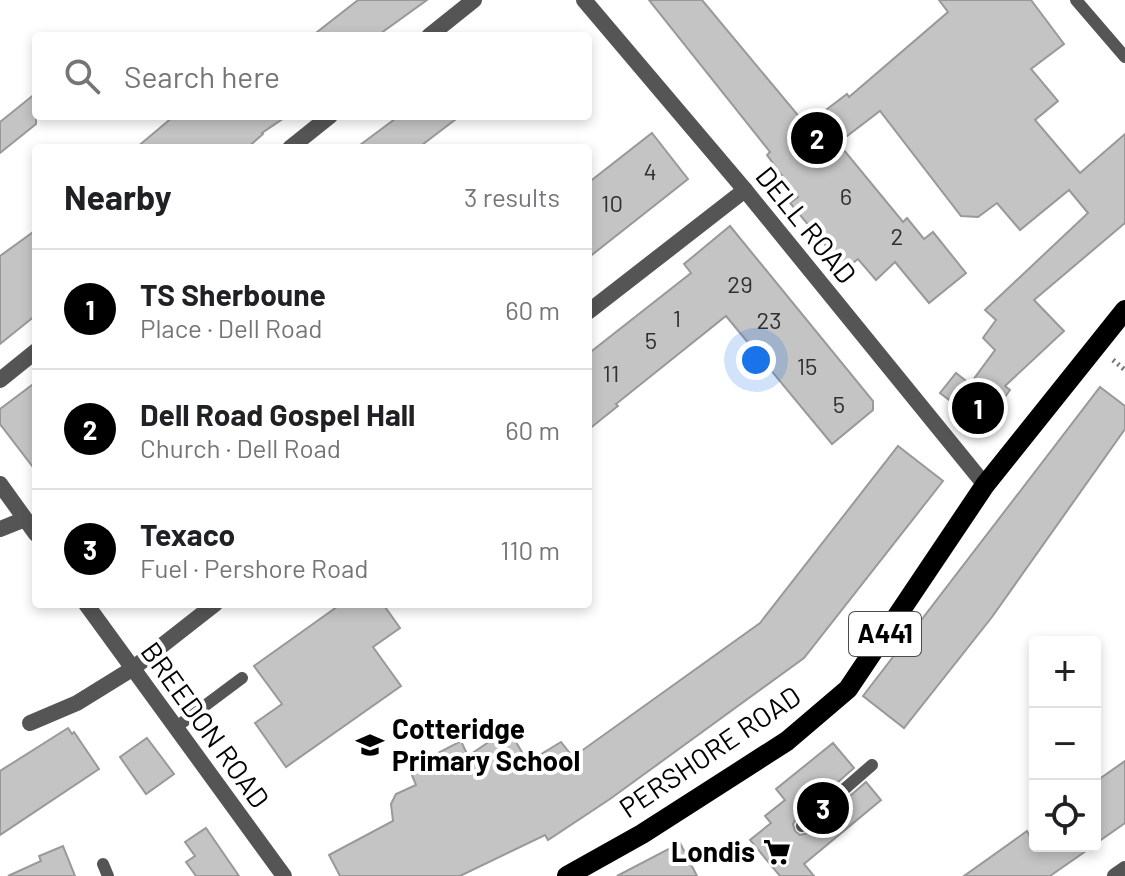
<!DOCTYPE html>
<html lang="en">
<head>
<meta charset="utf-8">
<style>
  body { margin:0; font-family:Barlow,sans-serif; background:#f2f2f2; color:#202124 }
  .controls { position:absolute; right:24px; bottom:24px; display:grid; overflow:hidden; border-radius:8px; box-shadow:0 4px 12px #0003 }
  .controls button { width:72px; height:72px; display:grid; place-items:center; padding:0; border:0; border-bottom:2px solid #e0e0e0; background:#fff; color:#202124; font:40px sans-serif }
  .you { position:absolute; left:756px; top:360px; width:28px; height:28px; margin:-20px; border:6px solid #fff; border-radius:50%; background:#1a73e8; box-shadow:0 0 0 12px #1a73e833 }
  .badge { display:grid; place-items:center; width:52px; height:52px; border-radius:50%; background:#000; color:#fff; font-size:26px; font-weight:700 }
  .pin { position:absolute; translate:-50% -50%; border:4px solid #fff; box-shadow:0 2px 8px #0006 }
  .list { margin:0; padding:0; list-style:none }
  h2 { display:flex; justify-content:space-between; align-items:center; height:104px; margin:0; padding:0 32px; font-size:34px }
  h2 small { font-size:26px; font-weight:400; color:#757577 }
  .list li { display:grid; grid-template-columns:52px 1fr auto; gap:24px; align-items:center; box-sizing:border-box; height:120px; padding:0 32px; border-top:2px solid #e0e0e0 }
  .list b { display:block; font-size:30px; white-space:nowrap }
  .list p { margin:0; font-size:26px; white-space:nowrap; color:#757577 }
  .list em { font-size:26px; font-style:normal; color:#757577 }
  .icon { flex:none; width:44px; height:44px; fill:none; stroke:currentColor; stroke-width:2; stroke-linecap:round; stroke-linejoin:round }
  .map { position:relative; flex:none; width:1125px; height:876px; overflow:hidden }
  .search { position:absolute; background:#fff; box-shadow:0 4px 12px #0003; left:32px; top:32px; width:560px; height:88px; display:flex; align-items:center; gap:20px; box-sizing:border-box; padding:0 28px; border-radius:8px; color:#757577; font-size:30px }
  .panel { position:absolute; background:#fff; box-shadow:0 4px 12px #0003; left:32px; top:144px; width:560px; height:464px; border-radius:8px }
  .map>svg:first-child { display:block }
</style>
</head>
<body>
<div class="map">
<svg width="1125" height="876" viewBox="0 0 1125 876">
  <rect width="100%" height="100%" fill="#fff"/>
  <!-- building -->
  <g fill="#c4c4c4" stroke="#999" stroke-width="2">
    <polygon points="358,0 427,0 377,36 312,36"/>
    <polygon points="649,0 702,0 806,125 847,94 849,97 948,12 939,0 1031,0 1064,44 1031,69 1058,101 1035,120 1080,173 1125,134 1125,223 1034,300 1064,331 1005,386 1010,390 984,426 940,393 956,373 970,384 995,350 983,338 996,320 985,310 1088,213 1069,190 1020,230 997,203 978,217 961,216 880,111 838,143 903,222 907,218 924,239 933,232 966,273 929,303 895,262 876,280 858,259 845,269 790,203 798,197 767,155 770,152"/>
    <polygon points="36,93 36,124 0,153 0,122"/>
    <polygon points="174,116 287,116 262,133 263,134 247,148 136,148"/>
    <polygon points="399,116 460,116 418,148 356,148"/>
    <polygon points="652,133 688,179 588,258 588,183"/>
    <polygon points="730,226 873,401 873,410 832,444 726,316 616,404 618,406 588,430 588,354 691,273 684,264"/>
    <polygon points="36,230 36,315 0,344 0,256"/>
    <polygon points="36,382 36,471 0,424 0,409"/>
    <polygon points="1100,387 1125,406 1125,429 992,617 904,728 863,696"/>
    <polygon points="898,446 943,481 804,658 610,799 548,840 545,835 460,876 340,876 329,855 393,821 391,804 396,794 416,785 409,768 461,741 468,756 508,729 528,762 561,742 573,757 760,623"/>
    <polygon points="341,604 383,604 400,628 373,647 401,686 286,767 255,723 282,704 254,666"/>
    <polygon points="68,728 72,734 74,732 99,769 0,835 0,771"/>
    <polygon points="147,738 174,774 146,794 120,757"/>
    <polygon points="833,743 854,768 796,819 793,824 795,831 800,835 808,833 866,782 881,800 804,864 814,876 780,876 750,840 771,823 765,816 785,800 776,789"/>
    <polygon points="1125,761 1125,823 1095,844 1095,782"/>
    <polygon points="206,828 239,876 196,876 186,862 195,856 185,842"/>
    <polygon points="1027,831 1035,846 1093,846 1050,876 964,876"/>
    <polygon points="680,843 697,876 617,876"/>
    <polygon points="63,846 75,876 8,876 41,861 39,856"/>
  </g>
  <g fill="none" stroke-linecap="round" stroke-linejoin="round">
    <!-- path -->
    <polyline stroke="#777" stroke-width="5" stroke-dasharray="2 4" stroke-linecap="butt" points="1113,360 1125,370"/>
    <!-- lane -->
    <g stroke="#555" stroke-width="12">
      <polyline points="1076,0 1125,57"/>
      <polyline points="175,728 242,678"/>
      <polyline points="802,826 872,765"/>
      <polyline points="103,864 108,876"/>
    </g>
    <!-- street -->
    <g stroke="#555" stroke-width="16">
      <polyline points="584,0 745,190 985,485"/>
      <polyline points="429,36 474,0"/>
      <polyline points="290,148 330,116"/>
      <polyline points="588,312 745,190"/>
      <polyline points="0,380 36,351"/>
      <polyline points="0,484 36,534"/>
      <polyline points="0,529 25,519"/>
      <polyline points="86,604 284,876"/>
      <polyline points="30,723 77,703 132,669 215,604"/>
      <polyline points="1115,876 1125,869"/>
    </g>
    <!-- primary -->
    <polyline stroke="#000" stroke-width="20" points="567,876 642,834 787,741 848,689 985,485 1125,310"/>
  </g>
  <!-- icons -->
  <defs>
    <g id="school-bare" transform="scale(2.16)"><path d="M0-5L7-2L0 1L-7-2ZM-4 1L0 2.5L4 1V4Q0 6-4 4Z" fill="#000" stroke="#fff" stroke-width="2.5" paint-order="stroke"/></g>
    <g id="supermarket-bare" transform="scale(2.16)"><path d="M-6-5.5h2.5l.6 2H6L4.5 2H-2.5L-4.4-4H-6ZM-1.5 3.2a1.3 1.3 0 1 0 .1 0ZM3 3.2a1.3 1.3 0 1 0 .1 0Z" fill="#000" stroke="#fff" stroke-width="2.5" paint-order="stroke"/></g>
  </defs>
  <g fill-rule="evenodd">
    <use href="#school-bare" x="370" y="745"/>
    <use href="#supermarket-bare" x="777" y="852"/>
  </g>
  <g text-anchor="middle" stroke-width="8" stroke-linejoin="round" paint-order="stroke">
    <!-- number labels -->
    <g font-size="24" fill="#313131">
      <text x="650" y="180">4</text>
      <text x="846" y="205">6</text>
      <text x="612" y="212">10</text>
      <text x="897" y="245">2</text>
      <text x="740" y="293">29</text>
      <text x="677" y="327">1</text>
      <text x="769" y="329">23</text>
      <text x="651" y="349">5</text>
      <text x="807" y="375">15</text>
      <text x="611" y="382">11</text>
      <text x="839" y="413">5</text>
    </g>
    <!-- shield labels -->
    <rect fill="#fff" stroke="#4c4c4c" stroke-width="2" x="849" y="612" width="72" height="44" rx="6"/>
    <g font-size="26" font-weight="bold" fill="#000">
      <text x="885" y="643">A441</text>
    </g>
    <!-- street labels -->
    <g font-size="28" fill="#000" stroke="#fff">
      <text transform="translate(806 225) rotate(51)" y="10">DELL ROAD</text>
      <text transform="translate(205 725) rotate(54)" y="10">BREEDON ROAD</text>
      <text transform="translate(710 752) rotate(-34)" y="10">PERSHORE ROAD</text>
    </g>
    <!-- poi labels -->
    <g font-size="28" font-weight="bold" fill="#000" stroke="#fff" text-anchor="start">
      <text x="392" y="739">Cotteridge<tspan x="392" dy="32">Primary School</tspan></text>
      <text x="755" y="862" text-anchor="end">Londis</text>
    </g>
  </g>
</svg>
<div class="controls">
<button>+</button>
<button>−</button>
<button><svg class="icon" aria-label="locate" viewBox="0 0 24 24"><circle cx="12" cy="12" r="6"/><path d="M12 2v4M12 18v4M2 12h4M18 12h4"/></svg></button>
</div>
<div class="you"></div>
<div class="pin badge" style="left:978px;top:408px">1</div>
<div class="pin badge" style="left:817px;top:138px">2</div>
<div class="pin badge" style="left:823px;top:808px">3</div>
<div class="search"><svg class="icon" aria-label="search" viewBox="0 0 24 24"><circle cx="10" cy="10" r="6"/><path d="M15 15l6 6"/></svg>Search here</div>
<section class="panel">
<h2>Nearby<small>3 results</small></h2>
<ul class="list">
<li><span class="badge">1</span><div><b>TS Sherboune</b><p>Place · Dell Road</p></div><em>60 m</em></li>
<li><span class="badge">2</span><div><b>Dell Road Gospel Hall</b><p>Church · Dell Road</p></div><em>60 m</em></li>
<li><span class="badge">3</span><div><b>Texaco</b><p>Fuel · Pershore Road</p></div><em>110 m</em></li>
</ul>
</section>
</div>
</body>
</html>
